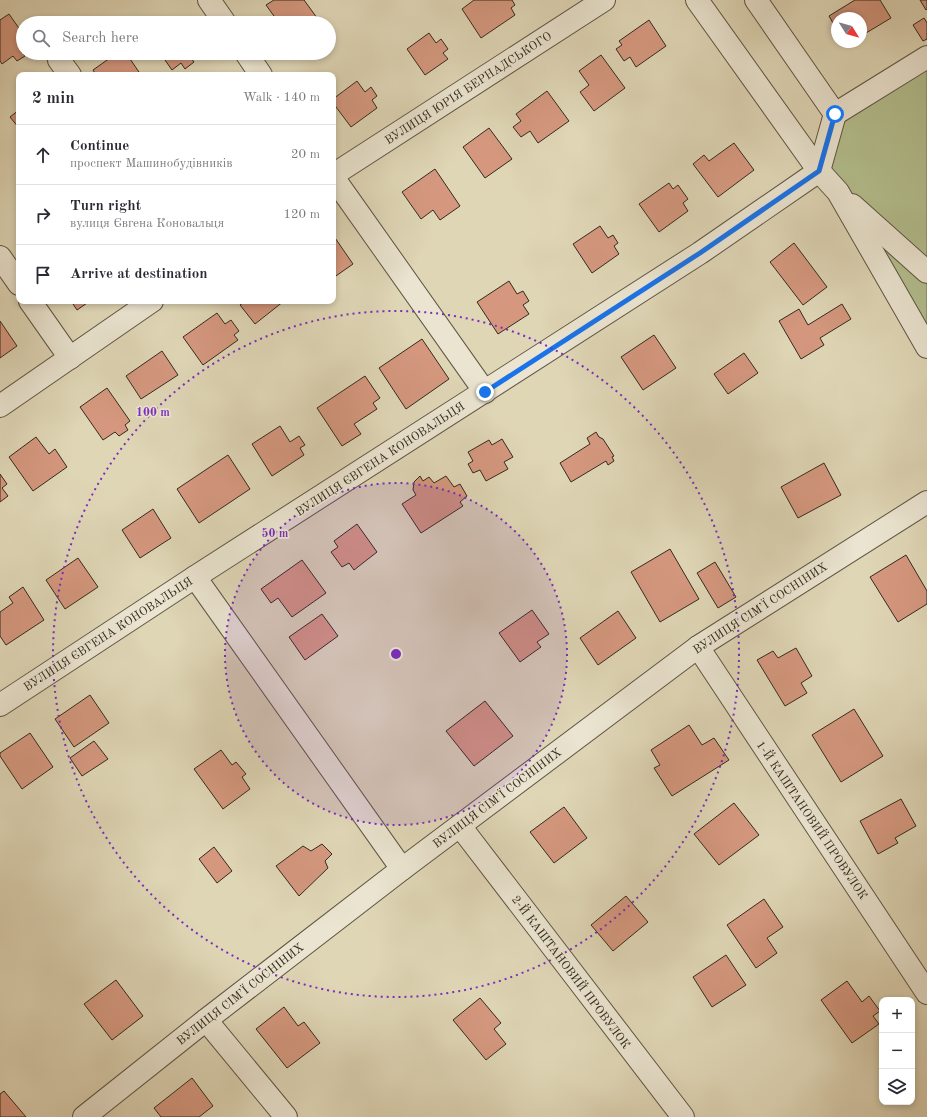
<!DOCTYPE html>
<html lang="en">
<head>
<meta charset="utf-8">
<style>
  body { margin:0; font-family:"Old Standard TT",serif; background:#f2f2f3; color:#2b2b33 }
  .controls { position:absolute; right:12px; bottom:12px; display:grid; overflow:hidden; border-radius:8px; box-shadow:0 2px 6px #0003 }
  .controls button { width:36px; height:36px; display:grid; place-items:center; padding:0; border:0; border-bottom:1px solid #e1e1e2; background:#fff; color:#2b2b33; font:20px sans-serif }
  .compass { position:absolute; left:831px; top:12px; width:36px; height:36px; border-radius:50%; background:#fff; box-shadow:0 2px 6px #0003; rotate:127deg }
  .stop { position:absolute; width:12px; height:12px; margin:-9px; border:3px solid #1a73e8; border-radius:50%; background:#fff }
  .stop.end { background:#1a73e8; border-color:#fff; box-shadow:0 1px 4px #0008 }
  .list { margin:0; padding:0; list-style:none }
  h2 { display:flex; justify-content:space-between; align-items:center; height:52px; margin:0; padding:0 16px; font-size:17px }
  h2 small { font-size:13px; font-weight:400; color:#7c7c81 }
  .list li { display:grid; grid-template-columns:26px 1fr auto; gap:12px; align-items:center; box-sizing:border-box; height:60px; padding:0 16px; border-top:1px solid #e1e1e2 }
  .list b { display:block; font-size:15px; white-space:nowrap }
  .list p { margin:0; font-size:13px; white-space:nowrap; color:#7c7c81 }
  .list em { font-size:13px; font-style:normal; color:#7c7c81 }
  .icon { flex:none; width:22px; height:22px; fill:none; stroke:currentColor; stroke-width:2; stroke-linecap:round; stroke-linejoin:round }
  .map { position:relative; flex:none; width:927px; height:1117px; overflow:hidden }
  .search { position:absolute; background:#fff; box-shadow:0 2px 6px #0003; left:16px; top:16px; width:320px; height:44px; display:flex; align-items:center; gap:10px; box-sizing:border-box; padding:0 14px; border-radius:22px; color:#7c7c81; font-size:15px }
  .panel { position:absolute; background:#fff; box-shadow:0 2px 6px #0003; left:16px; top:72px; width:320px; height:232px; border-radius:8px }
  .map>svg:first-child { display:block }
</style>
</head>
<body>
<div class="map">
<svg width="927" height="1117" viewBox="0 0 927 1117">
  <rect width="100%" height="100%" fill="#dfd6b6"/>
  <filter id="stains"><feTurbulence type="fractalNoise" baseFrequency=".005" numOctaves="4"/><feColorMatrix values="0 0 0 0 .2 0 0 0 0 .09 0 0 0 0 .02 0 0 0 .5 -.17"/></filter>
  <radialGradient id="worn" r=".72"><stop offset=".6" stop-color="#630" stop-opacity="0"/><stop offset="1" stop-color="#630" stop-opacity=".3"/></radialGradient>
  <!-- green -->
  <polygon fill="#b3bd8d" stroke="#747456" points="927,59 927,355 823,168 838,123"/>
  <!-- building -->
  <g fill="#d5987f" stroke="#342a1e">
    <polygon points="274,0 304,0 320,22 318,23 279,23 266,5"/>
    <polygon points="474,0 512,0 515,5 511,8 515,15 481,38 462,9"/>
    <polygon points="855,0 880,0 891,18 861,36 861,18 837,18 837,30 829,16"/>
    <polygon points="920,0 927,0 927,9 926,10"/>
    <polygon points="9,14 23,34 23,49 21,51 25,56 17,61 13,56 2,64 0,61 0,20"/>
    <polygon points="924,18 927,23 927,39 923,41 913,25"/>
    <polygon points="649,20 666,46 636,67 630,57 624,61 616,49 622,45 619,41"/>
    <polygon points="429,33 436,43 441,39 448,49 443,53 448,59 425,75 407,49"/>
    <polygon points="117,53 126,53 141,75 96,75 93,70"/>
    <polygon points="160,53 195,53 190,57 194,62 185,69 181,63 172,70"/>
    <polygon points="601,55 625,88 594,111 580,92 589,85 579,71"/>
    <polygon points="357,81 365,92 371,87 377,96 372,100 377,108 351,127 333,103 333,99"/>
    <polygon points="547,91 569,121 538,143 530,131 521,137 513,127 521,121 516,114"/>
    <polygon points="19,110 19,128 10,117"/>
    <polygon points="489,128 512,159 485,178 463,147"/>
    <polygon points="734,143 754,170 718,197 693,164 704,155 709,161"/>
    <polygon points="435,169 460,206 440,220 433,210 421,219 402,192"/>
    <polygon points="669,183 673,189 678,185 688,199 683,203 688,211 659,232 639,204"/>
    <polygon points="600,226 608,238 613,235 618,243 614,246 619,254 592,273 573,244"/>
    <polygon points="333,235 353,264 333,278"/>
    <polygon points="794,243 827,287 803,305 770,262"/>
    <polygon points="509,281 517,294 523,291 529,301 523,305 529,314 498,334 477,302"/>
    <polygon points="71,301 90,301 77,310"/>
    <polygon points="246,301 284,301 255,324 240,305"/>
    <polygon points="842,304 851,319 820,338 824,345 801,359 779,321 799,309 808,325"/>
    <polygon points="217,313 225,324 231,320 239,331 234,335 238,340 203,365 183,337"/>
    <polygon points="0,321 17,346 0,358"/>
    <polygon points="654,335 676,368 643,390 621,357"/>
    <polygon points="422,339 449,379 406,409 379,368"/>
    <polygon points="162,351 178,375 141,399 126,376"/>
    <polygon points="744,353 758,373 728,394 714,374"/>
    <polygon points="365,376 380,398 373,403 377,409 354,424 361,434 342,446 317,408"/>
    <polygon points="107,388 130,421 125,425 128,430 119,436 115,432 103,440 80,407"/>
    <polygon points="280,426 290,442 299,436 305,445 300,448 304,455 272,476 252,444"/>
    <polygon points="596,432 599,437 603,439 614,456 612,457 614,461 608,465 606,461 571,482 560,463 590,444 587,438"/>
    <polygon points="36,437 49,454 55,449 67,467 33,491 9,457"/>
    <polygon points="502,439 513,457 504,462 508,469 486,481 480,470 473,473 468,464 473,461 468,452 489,440 492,445"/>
    <polygon points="228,455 250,489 199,523 177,489"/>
    <polygon points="824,463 841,495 798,518 781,487"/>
    <polygon points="0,474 7,484 2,488 8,496 0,502"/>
    <polygon points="420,476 423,481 429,477 434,483 446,476 454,487 460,484 467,496 460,502 463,506 421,533 402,504 416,495 413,490 414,482"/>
    <polygon points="153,509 171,538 140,558 122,530"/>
    <polygon points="357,524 377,552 354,570 349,563 342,567 331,552 338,547 334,541"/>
    <polygon points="670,549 699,599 660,622 631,572"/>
    <polygon points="906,555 927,591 927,604 898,622 870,577"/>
    <polygon points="78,558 98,587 65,609 46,580"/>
    <polygon points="302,560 326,593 292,617 278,598 271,603 261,589"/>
    <polygon points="715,562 736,597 718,608 697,573"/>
    <polygon points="23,587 44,620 6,645 0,636 0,612 13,603 9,597"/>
    <polygon points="532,610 549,634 537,642 541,647 520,662 499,633"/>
    <polygon points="618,611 636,638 598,665 580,638"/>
    <polygon points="322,614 338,636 305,660 289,637"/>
    <polygon points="796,648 812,676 801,683 807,693 785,706 757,660 773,651 778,658"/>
    <polygon points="90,695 109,723 74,747 55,719"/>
    <polygon points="485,701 513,736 474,766 446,731"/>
    <polygon points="854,709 883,756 841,782 812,735"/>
    <polygon points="689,725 702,745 714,738 729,760 672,796 654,768 660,765 651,750"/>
    <polygon points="30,733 53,767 22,789 0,756 0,753"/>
    <polygon points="94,741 108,759 82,776 70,758"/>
    <polygon points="221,750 232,765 236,762 246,774 242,777 250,789 223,809 194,769"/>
    <polygon points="901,799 916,826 895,838 898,843 878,854 860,821"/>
    <polygon points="734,803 759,835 719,865 694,834"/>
    <polygon points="564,807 587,838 554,863 530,832"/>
    <polygon points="322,844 332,854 325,861 328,868 299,896 276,866 303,846 311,851"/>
    <polygon points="214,847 232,871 217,883 199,859"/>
    <polygon points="626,896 648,922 613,951 591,925"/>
    <polygon points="764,899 783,927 767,938 777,953 756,968 727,925"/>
    <polygon points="726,955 746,985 712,1007 693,977"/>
    <polygon points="116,980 143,1016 112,1040 84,1004"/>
    <polygon points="847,981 862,1002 869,996 880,1011 873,1016 879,1024 852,1043 821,1000"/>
    <polygon points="480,998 501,1023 494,1029 506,1044 486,1060 453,1020"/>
    <polygon points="284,1007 298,1026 304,1022 320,1043 287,1068 256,1029"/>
    <polygon points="192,1078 213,1106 199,1117 161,1117 154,1108"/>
    <polygon points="4,1091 26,1117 0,1117 0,1094"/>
  </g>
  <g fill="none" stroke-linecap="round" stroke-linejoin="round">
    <!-- minor casing -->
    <g stroke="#5f5544" stroke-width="24">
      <g id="minor">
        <polyline points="209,0 225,23"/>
        <polyline points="697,0 819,171 838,192 927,347"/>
        <polyline points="756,0 835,114 819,171"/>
        <polyline points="246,53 261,75"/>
        <polyline points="59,60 70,75"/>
        <polyline points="835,114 927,57"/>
        <polyline points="333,175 604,0"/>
        <polyline points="333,177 485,392"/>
        <polyline points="852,205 927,272"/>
        <polyline points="0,257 19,284"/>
        <polyline points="30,301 70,358"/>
        <polyline points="0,406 152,301"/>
        <polyline points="195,577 402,869"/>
        <polyline points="698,647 927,993"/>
        <polyline points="0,705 195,577 700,253 819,171"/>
        <polyline points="460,826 683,1117"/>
        <polyline points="206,1020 286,1117"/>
        <polyline points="84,1117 206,1020 402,869 698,647 927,502"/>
      </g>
    </g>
    <!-- minor -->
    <use href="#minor" stroke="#eae4d0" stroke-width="22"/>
  </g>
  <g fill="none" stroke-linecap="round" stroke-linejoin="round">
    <!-- route -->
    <polyline stroke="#1a73e8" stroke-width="5" points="485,392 700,253 819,171 835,114"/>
  </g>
  <!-- distance rings -->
  <circle cx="396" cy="654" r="171" fill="#7b2cbf" fill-opacity=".12"/>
  <g fill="none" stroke="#7b2cbf" stroke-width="2" stroke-dasharray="2 4">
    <circle cx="396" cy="654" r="171"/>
    <circle cx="396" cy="654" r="343"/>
  </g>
  <g text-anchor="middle" stroke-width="3.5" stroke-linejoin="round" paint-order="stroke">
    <!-- street labels -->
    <g font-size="12" fill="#342a1e" stroke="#eae4d0">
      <text transform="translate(468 88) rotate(-33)" y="4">ВУЛИЦЯ ЮРІЯ БЕРНАДСЬКОГО</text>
      <text transform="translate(380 459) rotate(-33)" y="4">ВУЛИЦЯ ЄВГЕНА КОНОВАЛЬЦЯ</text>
      <text transform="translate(760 608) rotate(-33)" y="4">ВУЛИЦЯ СІМ’Ї СОСНІНИХ</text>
      <text transform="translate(108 634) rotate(-33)" y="4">ВУЛИЦЯ ЄВГЕНА КОНОВАЛЬЦЯ</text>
      <text transform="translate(497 798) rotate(-37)" y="4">ВУЛИЦЯ СІМ’Ї СОСНІНИХ</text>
      <text transform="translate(812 820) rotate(56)" y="4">1-Й КАШТАНОВИЙ ПРОВУЛОК</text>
      <text transform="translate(571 972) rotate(53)" y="4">2-Й КАШТАНОВИЙ ПРОВУЛОК</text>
      <text transform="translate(240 994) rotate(-38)" y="4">ВУЛИЦЯ СІМ’Ї СОСНІНИХ</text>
    </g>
  </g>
  <circle cx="396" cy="654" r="6" fill="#7b2cbf" stroke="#eae4d0" stroke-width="2"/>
  <g font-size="12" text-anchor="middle" font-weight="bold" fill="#7b2cbf" stroke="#eae4d0" stroke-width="3.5" stroke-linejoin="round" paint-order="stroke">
    <text x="153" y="416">100 m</text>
    <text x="275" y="537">50 m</text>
  </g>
  <rect width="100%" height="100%" filter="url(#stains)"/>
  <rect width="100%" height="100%" fill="url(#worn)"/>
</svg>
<div class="controls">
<button>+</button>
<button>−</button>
<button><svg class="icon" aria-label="layers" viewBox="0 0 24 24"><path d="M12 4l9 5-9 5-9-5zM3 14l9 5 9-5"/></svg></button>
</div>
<svg class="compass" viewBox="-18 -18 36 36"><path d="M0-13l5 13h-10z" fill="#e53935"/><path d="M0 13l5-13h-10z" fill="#7c7c81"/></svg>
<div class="stop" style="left:835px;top:114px"></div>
<div class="stop end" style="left:485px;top:392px"></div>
<div class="search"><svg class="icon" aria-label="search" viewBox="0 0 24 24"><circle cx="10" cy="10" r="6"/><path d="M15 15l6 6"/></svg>Search here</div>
<section class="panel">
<h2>2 min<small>Walk · 140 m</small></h2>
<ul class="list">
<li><svg class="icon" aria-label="ahead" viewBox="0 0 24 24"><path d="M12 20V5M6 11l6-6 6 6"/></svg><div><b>Continue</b><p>проспект Машинобудівників</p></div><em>20 m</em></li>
<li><svg class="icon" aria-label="right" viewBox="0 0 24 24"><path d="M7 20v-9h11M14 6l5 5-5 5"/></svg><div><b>Turn right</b><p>вулиця Євгена Коновальця</p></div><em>120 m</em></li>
<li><svg class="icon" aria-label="arrive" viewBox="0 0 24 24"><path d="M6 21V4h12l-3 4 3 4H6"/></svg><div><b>Arrive at destination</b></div></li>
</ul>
</section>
</div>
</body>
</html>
